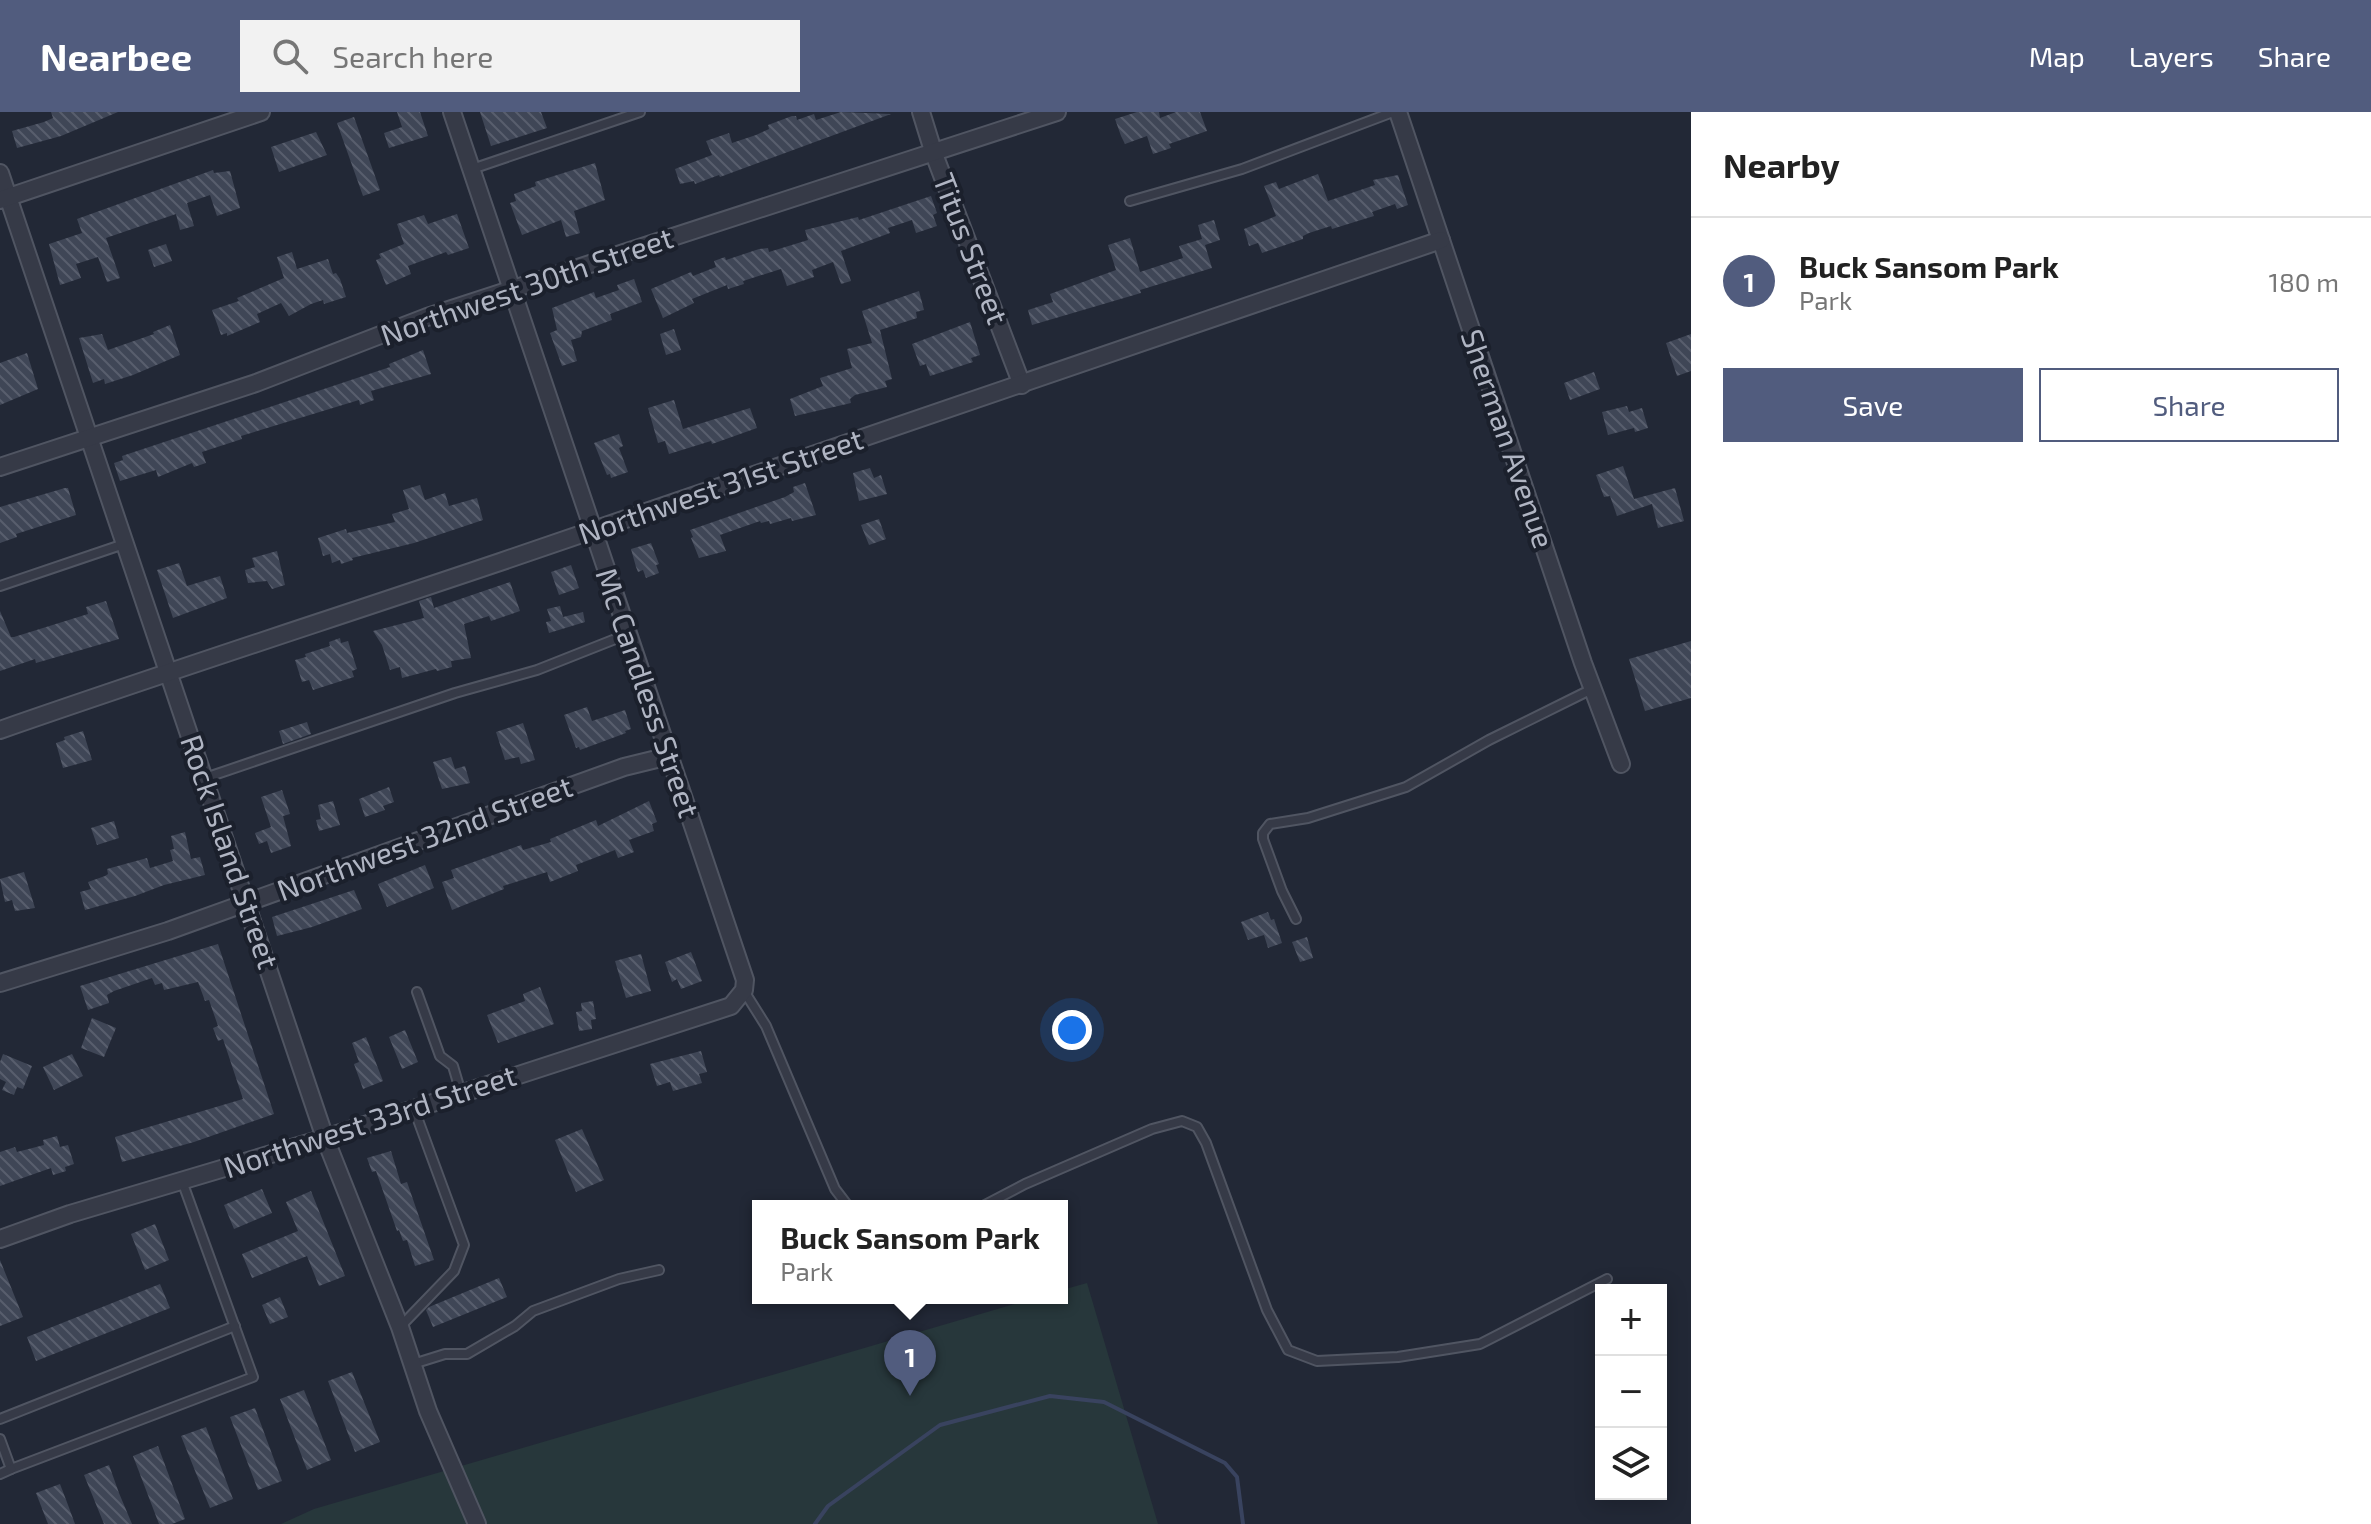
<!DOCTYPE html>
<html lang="en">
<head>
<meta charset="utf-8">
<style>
  body { margin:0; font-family:"Exo 2",sans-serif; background:#f2f2f2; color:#222 }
  .controls { position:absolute; right:24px; bottom:24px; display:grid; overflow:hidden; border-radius:0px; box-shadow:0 4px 20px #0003 }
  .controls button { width:72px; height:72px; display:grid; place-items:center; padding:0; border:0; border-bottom:2px solid #e0e0e0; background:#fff; color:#222; font:40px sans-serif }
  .you { position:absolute; left:1072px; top:918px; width:28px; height:28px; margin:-20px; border:6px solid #fff; border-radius:50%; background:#1a73e8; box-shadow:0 0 0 12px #1a73e833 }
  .badge { display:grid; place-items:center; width:52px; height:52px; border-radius:50%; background:#515c7e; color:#fff; font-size:26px; font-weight:700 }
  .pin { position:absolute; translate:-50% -66px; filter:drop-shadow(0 2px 4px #0008) }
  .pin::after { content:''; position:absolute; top:42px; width:28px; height:24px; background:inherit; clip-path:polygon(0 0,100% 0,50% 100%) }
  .popup { position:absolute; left:752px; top:1088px; width:316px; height:104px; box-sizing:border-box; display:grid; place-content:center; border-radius:0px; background:#fff; filter:drop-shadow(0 2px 6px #0005); font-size:26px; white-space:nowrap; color:#767676 }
  .popup b { font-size:30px; color:#222 }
  .popup::after { content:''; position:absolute; left:50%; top:100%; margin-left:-16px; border:16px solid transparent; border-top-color:#fff }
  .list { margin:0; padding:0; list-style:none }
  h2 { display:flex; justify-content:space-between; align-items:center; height:104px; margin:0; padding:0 32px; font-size:34px }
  h2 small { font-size:26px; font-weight:400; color:#767676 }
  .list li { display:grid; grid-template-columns:52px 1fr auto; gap:24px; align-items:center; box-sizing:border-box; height:128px; padding:0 32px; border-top:2px solid #e0e0e0 }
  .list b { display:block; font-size:30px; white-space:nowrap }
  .list p { margin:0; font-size:26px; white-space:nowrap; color:#767676 }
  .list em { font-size:26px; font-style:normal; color:#767676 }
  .actions { display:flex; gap:16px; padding:24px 32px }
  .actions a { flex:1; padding:18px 0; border:2px solid #515c7e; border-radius:0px; text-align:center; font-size:28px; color:#515c7e }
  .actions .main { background:#515c7e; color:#fff }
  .icon { flex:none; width:44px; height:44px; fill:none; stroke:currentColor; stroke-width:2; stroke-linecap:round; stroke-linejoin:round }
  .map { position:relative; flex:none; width:1691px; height:1412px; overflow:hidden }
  header { display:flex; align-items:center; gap:48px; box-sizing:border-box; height:112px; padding:0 40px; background:#515c7e; color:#fff }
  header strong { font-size:38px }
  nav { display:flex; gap:44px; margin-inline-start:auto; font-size:28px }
  .search { width:560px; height:72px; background:#f2f2f2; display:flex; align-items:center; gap:20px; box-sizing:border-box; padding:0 28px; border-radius:0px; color:#767676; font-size:30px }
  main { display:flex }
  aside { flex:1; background:#fff }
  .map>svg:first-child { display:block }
</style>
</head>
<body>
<header>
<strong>Nearbee</strong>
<div class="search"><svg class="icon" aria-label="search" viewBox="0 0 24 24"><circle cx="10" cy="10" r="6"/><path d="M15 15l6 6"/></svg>Search here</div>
<nav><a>Map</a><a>Layers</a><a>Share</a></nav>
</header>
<main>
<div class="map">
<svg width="1691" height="1412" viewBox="0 0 1691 1412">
  <defs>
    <pattern id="building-back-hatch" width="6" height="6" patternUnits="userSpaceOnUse" patternTransform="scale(2)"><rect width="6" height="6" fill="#3f4656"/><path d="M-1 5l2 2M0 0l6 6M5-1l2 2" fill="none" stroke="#585e6d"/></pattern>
  </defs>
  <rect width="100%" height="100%" fill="#222836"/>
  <!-- park -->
  <polygon fill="#27373b" points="1087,1171 1158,1412 281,1412 314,1397 1035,1186 1062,1186 1062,1178"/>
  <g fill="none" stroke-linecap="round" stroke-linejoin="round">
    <!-- stream -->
    <polyline stroke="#39435f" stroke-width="4" points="815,1412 828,1394 940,1313 1050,1284 1104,1290 1225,1351 1237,1365 1243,1412"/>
  </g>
  <!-- building -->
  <g fill="url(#building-back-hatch)">
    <polygon points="51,0 118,0 61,24 17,36 12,19 44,10 53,6"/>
    <polygon points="397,0 420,0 428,24 389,36 384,21 402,15"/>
    <polygon points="480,0 541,0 547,16 491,34"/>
    <polygon points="841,0 891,2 720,65 719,63 695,72 694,69 680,72 675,57 712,43 706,29 729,21 732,31 756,23 769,17 768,13 792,4 796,4 797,8 814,2 816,8"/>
    <polygon points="1137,0 1159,0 1160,6 1176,0 1200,0 1207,19 1169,32 1171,36 1153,42 1147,24 1125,32 1121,24 1115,7"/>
    <polygon points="354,5 380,78 363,84 337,11"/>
    <polygon points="316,20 327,43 279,60 271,35"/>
    <polygon points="595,51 605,88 574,99 580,121 566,125 561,108 522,123 510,91 516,89 514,82 536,74 535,70"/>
    <polygon points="213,58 214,61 230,59 240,96 217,104 210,83 187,91 194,114 180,118 176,102 106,126 120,166 107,170 98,145 76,152 81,166 60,173 49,132 82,121 77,107"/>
    <polygon points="1318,62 1328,89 1375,73 1373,68 1398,63 1408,93 1397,97 1395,92 1372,100 1374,104 1332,117 1331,114 1309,121 1303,124 1303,127 1262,141 1258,131 1249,134 1244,117 1276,104 1264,74 1276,70 1279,77"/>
    <polygon points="931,84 937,101 933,103 937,114 916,121 912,108 888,116 890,121 841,139 851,169 841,172 833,150 812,158 814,165 787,174 781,157 743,169 744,172 728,177 727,173 692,187 694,191 663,206 651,177 691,160 693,164 716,155 714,149 725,145 726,148 759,137 768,136 769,140 808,128 805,118 858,105 859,108"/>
    <polygon points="457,102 469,136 448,143 446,140 408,154 411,162 386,173 376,148 381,146 379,142 404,132 397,112 424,103 428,112"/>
    <polygon points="1214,108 1220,128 1205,133 1212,156 1140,178 1141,181 1032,213 1028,198 1053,190 1050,182 1116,158 1108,133 1130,126 1140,160 1183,146 1179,134 1202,127 1198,113"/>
    <polygon points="166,132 172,149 154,155 148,138"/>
    <polygon points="292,140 297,157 328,147 333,162 336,161 340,167 346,185 324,192 323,188 311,192 289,204 281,191 257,202 260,210 227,224 227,221 221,223 212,198 239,189 237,186 284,166 277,145"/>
    <polygon points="634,167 642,190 610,202 612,208 582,219 581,225 571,228 577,249 562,254 550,221 557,218 552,196 594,180 596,186 619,178 617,173"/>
    <polygon points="919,179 924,198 916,200 917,206 880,218 892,267 885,269 887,275 855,283 850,287 851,291 795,304 790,287 823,274 820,266 852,256 847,237 872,231 862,199"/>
    <polygon points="970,210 980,243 971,246 973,250 930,264 926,252 920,254 912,232"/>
    <polygon points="170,213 180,243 133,263 105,272 104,267 93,271 79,226 102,222 108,238 154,222 153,220"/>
    <polygon points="674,217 681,238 666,243 660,222"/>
    <polygon points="1691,222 1691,259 1677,264 1666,231"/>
    <polygon points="423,238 431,262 371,279 374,288 360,293 359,288 241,324 242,327 202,340 206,351 194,355 192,351 158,365 156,358 120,369 114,351 123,348 122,344 390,255 389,252"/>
    <polygon points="27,241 38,277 0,293 0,251"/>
    <polygon points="1594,260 1600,277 1570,288 1564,271"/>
    <polygon points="674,288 683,317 750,296 757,316 712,332 711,329 669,342 665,329 658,331 648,296"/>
    <polygon points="1627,294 1629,300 1642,296 1648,316 1635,320 1634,316 1608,323 1602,300"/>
    <polygon points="619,322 623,334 619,336 628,360 611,366 610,362 607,363 594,331"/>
    <polygon points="1623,354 1634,387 1675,376 1684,409 1658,416 1652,392 1617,404 1610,384 1604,385 1596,363"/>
    <polygon points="870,356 874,366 881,363 887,382 859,389 853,361"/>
    <polygon points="805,371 816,403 792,409 791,406 770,412 769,409 761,411 760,409 720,423 726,439 699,446 691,426 693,425 690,418 785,385 794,380 793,375"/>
    <polygon points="420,373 425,388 445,381 449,394 477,386 483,408 414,431 352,446 353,448 341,452 340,448 332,451 330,442 323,444 318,426 346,417 347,421 395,410 392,402 409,397 403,378"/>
    <polygon points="65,376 68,376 76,403 16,422 17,425 0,431 0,395"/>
    <polygon points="879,407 886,427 869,433 861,413"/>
    <polygon points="651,431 659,452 656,453 659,461 646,466 643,458 638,460 636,455 631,437"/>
    <polygon points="277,439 285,473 272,477 267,469 248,471 245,458 255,455 252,446"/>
    <polygon points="179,451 187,474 220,464 227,486 173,506 157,458"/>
    <polygon points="571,453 579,476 559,483 551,460"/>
    <polygon points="510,470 520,499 491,509 489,504 464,512 471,546 451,549 452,555 437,559 436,557 402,566 400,555 390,558 382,533 373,519 424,506 419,489 431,485 434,496"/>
    <polygon points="106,489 119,527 36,551 35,547 0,559 0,499 11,525 14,525 88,502 86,495"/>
    <polygon points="560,494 563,505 583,500 585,510 549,521 546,510 551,509 547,497"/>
    <polygon points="340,526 341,531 348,529 357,557 352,559 354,565 313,578 309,568 302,570 295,548 306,545 305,542 330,534 329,530"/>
    <polygon points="1691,529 1691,586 1645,599 1629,547"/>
    <polygon points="587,595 592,609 625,598 631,617 625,619 626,621 580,638 579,635 576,636 564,603"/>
    <polygon points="307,610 311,622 283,632 279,619"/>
    <polygon points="523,611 535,648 521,652 519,645 505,648 496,620"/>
    <polygon points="83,619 92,648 63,656 56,631 65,628 64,625"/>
    <polygon points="451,645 455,657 465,654 470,671 442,677 433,650"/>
    <polygon points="389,675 394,690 383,694 385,698 365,705 359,687"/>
    <polygon points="282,678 290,702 283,704 291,734 271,741 267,729 259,732 255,721 271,715 261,685"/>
    <polygon points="333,689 340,713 319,719 316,708 321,707 318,693"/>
    <polygon points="649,689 657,710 652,712 654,719 629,728 634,740 618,746 615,738 576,753 578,759 550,770 547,760 503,774 504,777 452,798 442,770 454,766 451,758 521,733 523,738 551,730 550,727 596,708 598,714"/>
    <polygon points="114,709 119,726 97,733 91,716"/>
    <polygon points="185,720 191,747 200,745 205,763 164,773 135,784 85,798 80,780 91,777 88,770 105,764 108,762 107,757 147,746 150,756 173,749 170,738 174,737 171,724"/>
    <polygon points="425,753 434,776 387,795 378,772"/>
    <polygon points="24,760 35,796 15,799 12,788 5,790 0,767"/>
    <polygon points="354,778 362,797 312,815 277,824 272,805"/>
    <polygon points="1268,800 1271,808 1274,807 1282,831 1268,836 1264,823 1248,828 1241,810"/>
    <polygon points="1307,825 1313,846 1300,850 1292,830"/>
    <polygon points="218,832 274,1002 194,1030 122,1050 115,1025 243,987 223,927 218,929 213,916 218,914 209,888 205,889 198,870 164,878 162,871 155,873 152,866 114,879 107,883 109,891 88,898 80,874"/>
    <polygon points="691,840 702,869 681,877 677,867 672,870 665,850"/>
    <polygon points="641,842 651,879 626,886 615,849"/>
    <polygon points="540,875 554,912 498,931 487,903 525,889 523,882"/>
    <polygon points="593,889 596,907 591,908 592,917 579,919 576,900 582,899 581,891"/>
    <polygon points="92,906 116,916 104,945 81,936"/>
    <polygon points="405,918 418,950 402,957 389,925"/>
    <polygon points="366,925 383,969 363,977 354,952 359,950 352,931"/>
    <polygon points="701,939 707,960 699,962 702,971 673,979 670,970 657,974 650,952"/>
    <polygon points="3,942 32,954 23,977 17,975 14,983 2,978 6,970 0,967 0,950"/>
    <polygon points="72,942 83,964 54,978 43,955"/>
    <polygon points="582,1017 604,1068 576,1080 555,1028"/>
    <polygon points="57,1024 60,1035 68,1033 74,1052 65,1055 66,1059 53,1063 51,1056 0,1074 0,1040 15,1035 17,1040 44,1033 43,1028"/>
    <polygon points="391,1039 401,1072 407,1070 434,1148 415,1154 407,1128 403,1129 399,1118 397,1119 376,1059 372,1060 367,1046"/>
    <polygon points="262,1077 272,1101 234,1117 224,1093"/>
    <polygon points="311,1079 345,1164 319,1174 307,1144 252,1166 242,1142 298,1119 286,1090"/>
    <polygon points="155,1112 169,1148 145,1158 131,1122"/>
    <polygon points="0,1148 23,1205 0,1214"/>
    <polygon points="499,1166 507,1185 433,1215 426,1198 429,1195"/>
    <polygon points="160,1172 170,1196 36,1249 27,1225"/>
    <polygon points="280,1185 288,1205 270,1212 262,1193"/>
    <polygon points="352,1260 380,1330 355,1340 328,1269"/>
    <polygon points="304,1278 331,1348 307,1358 280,1287"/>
    <polygon points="255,1296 282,1369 258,1378 230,1305"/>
    <polygon points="206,1315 233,1387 210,1396 181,1324"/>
    <polygon points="158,1334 185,1407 172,1412 159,1412 133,1344"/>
    <polygon points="109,1353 119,1381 132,1412 104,1412 91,1380 84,1363"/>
    <polygon points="60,1372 68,1393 75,1412 48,1412 36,1381"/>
  </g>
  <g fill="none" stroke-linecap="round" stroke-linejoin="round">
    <!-- lane casing -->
    <g stroke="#505562" stroke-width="12">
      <g id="lane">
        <polyline points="472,57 640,0"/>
        <polyline points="1130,89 1242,57 1393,0"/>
        <polyline points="0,474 124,432"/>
        <polyline points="205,666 455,581 537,558 628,522"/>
        <polyline points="1296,807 1282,779 1263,727 1263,721 1270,712 1308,706 1406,675 1489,628 1592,577"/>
        <polyline points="744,879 766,914 835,1077 848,1094"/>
        <polyline points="417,880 440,944 453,954 461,981"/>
        <polyline points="983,1094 1025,1072 1152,1017 1182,1009 1197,1015 1206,1031 1267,1198 1288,1238 1317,1249 1398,1245 1480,1232 1607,1167"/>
        <polyline points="400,1215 454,1159 464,1133 414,997"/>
        <polyline points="413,1252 445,1242 467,1242 515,1214 533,1199 619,1167 659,1158"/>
        <polyline points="0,1307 235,1214"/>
        <polyline points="0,1327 11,1357 253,1265 182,1069"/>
        <polyline points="0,1362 11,1357"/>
      </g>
    </g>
    <!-- street casing -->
    <g stroke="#505562" stroke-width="20">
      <g id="street">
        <polyline points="921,0 934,42 1022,273"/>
        <polyline points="1398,0 1583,551 1621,652"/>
        <polyline points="0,61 325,1026 400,1215 428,1299 477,1412"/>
        <polyline points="0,88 261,0"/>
        <polyline points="0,355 256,271 427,205 1057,0"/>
        <path d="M0,618C166,560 334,506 500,450C814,344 1128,238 1441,128"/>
        <polyline points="0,871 168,819 624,655 669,644"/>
        <polyline points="0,1127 70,1102 325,1026 731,894 744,878 745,868 452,0"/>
      </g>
    </g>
    <!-- lane -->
    <use href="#lane" stroke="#363a47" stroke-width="8"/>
    <!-- street -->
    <use href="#street" stroke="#363a47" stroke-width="16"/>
  </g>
  <g text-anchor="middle" stroke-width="8" stroke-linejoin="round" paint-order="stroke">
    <!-- street labels -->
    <g font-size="30" fill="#b0b5c3" stroke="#1b202c">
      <text transform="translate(970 137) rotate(69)" y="10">Titus Street</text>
      <text transform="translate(527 175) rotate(-19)" y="10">Northwest 30th Street</text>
      <text transform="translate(1507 327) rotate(71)" y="10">Sherman Avenue</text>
      <text transform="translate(721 375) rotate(-19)" y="10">Northwest 31st Street</text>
      <text transform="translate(647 581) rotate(71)" y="10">Mc Candless Street</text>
      <text transform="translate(425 727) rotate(-20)" y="10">Northwest 32nd Street</text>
      <text transform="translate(229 740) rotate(71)" y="10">Rock Island Street</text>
      <text transform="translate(370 1010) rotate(-18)" y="10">Northwest 33rd Street</text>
    </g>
  </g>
</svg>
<div class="controls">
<button>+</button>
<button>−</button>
<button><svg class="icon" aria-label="layers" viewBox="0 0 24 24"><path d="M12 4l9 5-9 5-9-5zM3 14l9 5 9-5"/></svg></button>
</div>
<div class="you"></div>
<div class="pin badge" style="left:910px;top:1284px">1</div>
<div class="popup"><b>Buck Sansom Park</b>Park</div>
</div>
<aside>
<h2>Nearby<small></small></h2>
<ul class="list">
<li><span class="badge">1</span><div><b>Buck Sansom Park</b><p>Park</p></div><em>180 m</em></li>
</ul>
<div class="actions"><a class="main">Save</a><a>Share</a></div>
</aside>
</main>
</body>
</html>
